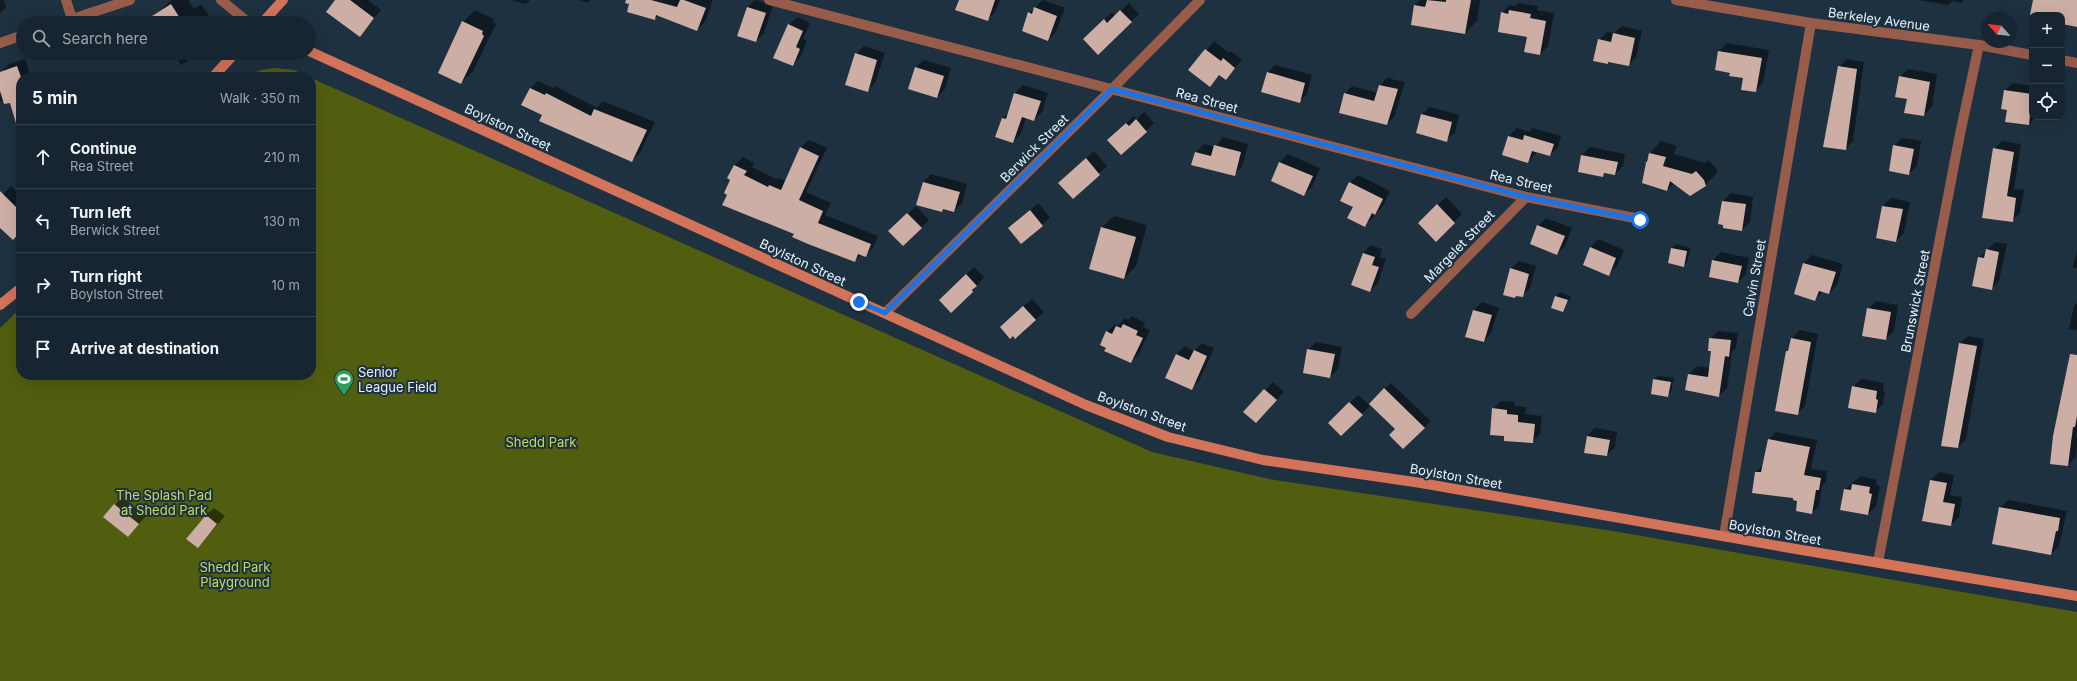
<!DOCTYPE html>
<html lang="en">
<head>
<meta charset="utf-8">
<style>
  body { margin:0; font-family:Inter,sans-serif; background:#1f2d39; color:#f1f3f6 }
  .controls { position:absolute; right:12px; top:12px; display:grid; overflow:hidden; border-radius:8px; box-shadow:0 4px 16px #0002 }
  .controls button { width:36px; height:36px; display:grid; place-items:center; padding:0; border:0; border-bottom:1px solid #35424d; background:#162531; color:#f1f3f6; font:20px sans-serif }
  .compass { position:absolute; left:1981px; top:12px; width:36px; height:36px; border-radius:50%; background:#162531; box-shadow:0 4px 16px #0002; rotate:297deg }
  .stop { position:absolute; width:12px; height:12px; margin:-9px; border:3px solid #1a73e8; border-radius:50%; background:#fff }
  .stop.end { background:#1a73e8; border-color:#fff; box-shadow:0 1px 4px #0008 }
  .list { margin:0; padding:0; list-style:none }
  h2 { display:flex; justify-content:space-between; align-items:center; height:52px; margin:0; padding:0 16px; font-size:17px }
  h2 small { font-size:13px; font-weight:400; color:#9ea5ab }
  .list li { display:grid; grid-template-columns:26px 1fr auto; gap:12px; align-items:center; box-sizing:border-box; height:64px; padding:0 16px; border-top:1px solid #35424d }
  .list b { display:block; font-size:15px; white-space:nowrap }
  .list p { margin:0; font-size:13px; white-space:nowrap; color:#9ea5ab }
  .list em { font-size:13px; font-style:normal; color:#9ea5ab }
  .icon { flex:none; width:22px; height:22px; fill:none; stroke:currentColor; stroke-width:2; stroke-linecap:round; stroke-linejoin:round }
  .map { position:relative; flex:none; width:2077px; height:681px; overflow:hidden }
  .search { position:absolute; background:#162531; box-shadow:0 4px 16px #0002; left:16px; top:16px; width:300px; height:44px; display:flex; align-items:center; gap:10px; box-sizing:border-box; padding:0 14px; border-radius:22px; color:#9ea5ab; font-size:15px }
  .panel { position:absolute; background:#162531; box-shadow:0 4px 16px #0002; left:16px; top:72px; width:300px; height:308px; border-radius:16px }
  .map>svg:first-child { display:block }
</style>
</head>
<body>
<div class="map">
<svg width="2077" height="681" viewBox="0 0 2077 681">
  <rect width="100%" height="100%" fill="#1e3141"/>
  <!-- green -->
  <g fill="#525e0f">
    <polygon points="275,68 294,70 310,77 245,77 261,70"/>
    <polygon points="311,78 1152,452 1269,479 1613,531 2077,612 2077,681 0,681 0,328 21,308 21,375 311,375"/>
  </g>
  <!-- shadow -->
  <g fill="#0007">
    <polygon points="0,0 4,0 6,7 0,13"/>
    <polygon points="172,0 188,0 194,9 201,4 210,17 204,23 154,23 151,18"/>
    <polygon points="337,0 368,0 381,10 359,35"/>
    <polygon points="511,0 530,0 526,4"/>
    <polygon points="580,0 590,0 588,3"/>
    <polygon points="627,0 713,0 705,22 697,29 659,15 654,19"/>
    <polygon points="755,0 773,5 764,33 756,41 738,35 748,7"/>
    <polygon points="960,0 1000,0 995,12 987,20"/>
    <polygon points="1043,0 1065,8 1056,32 1048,40 1029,13"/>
    <polygon points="1420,0 1480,0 1477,21 1465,33 1415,5"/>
    <polygon points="1918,0 1964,0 1961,3 1952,1 1948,5"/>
    <polygon points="1129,3 1139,14 1098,53 1084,39 1112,12 1115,16"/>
    <polygon points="1518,3 1538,6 1537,10 1554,13 1548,46 1540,54 1528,36 1502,13 1510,5 1515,6"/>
    <polygon points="475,10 494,19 493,22 496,24 473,71 461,83 439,72 463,22"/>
    <polygon points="797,17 810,23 803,39 807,41 800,57 793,65 789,25"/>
    <polygon points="1622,26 1642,31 1636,57 1628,65 1610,61 1607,63 1599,40 1607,32 1614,33"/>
    <polygon points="1214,41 1229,53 1231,51 1242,60 1226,78 1220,74 1210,86 1190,70"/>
    <polygon points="1727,43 1769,50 1763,83 1755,91 1744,78 1731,72 1716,69 1719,51"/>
    <polygon points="864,46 885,53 875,83 867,91 856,54"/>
    <polygon points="173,53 200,53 181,65"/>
    <polygon points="25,59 31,77 21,77 21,108 10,101 0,101 1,72 9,64"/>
    <polygon points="1847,59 1864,62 1853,141 1845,149 1839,67"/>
    <polygon points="924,60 951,68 945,89 937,97 916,67"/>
    <polygon points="1275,65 1312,75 1307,94 1299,101 1267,73"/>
    <polygon points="1908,69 1937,74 1932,107 1924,115 1908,98 1900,77"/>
    <polygon points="1387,78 1405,82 1394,117 1387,124 1345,94 1352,86 1378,93 1380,85"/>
    <polygon points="538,81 553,88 555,86 597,108 603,101 655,122 640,153 632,160 543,115 530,88"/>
    <polygon points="2013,83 2032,86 2032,117 2036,117 2029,124 2008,109 2005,90"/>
    <polygon points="1023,85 1048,93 1042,112 1034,120 1026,118 1021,134 1013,142 1003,118 1009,112 1015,93"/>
    <polygon points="1430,107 1459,115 1455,133 1447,140 1422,114"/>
    <polygon points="1144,112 1154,123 1121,154 1116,132 1134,116 1137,119"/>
    <polygon points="1517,128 1529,132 1532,128 1561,136 1558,147 1550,155 1537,152 1528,162 1509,136"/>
    <polygon points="1223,137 1248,144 1242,167 1234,174 1193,164 1196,152 1204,144 1215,147"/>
    <polygon points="1902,138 1921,141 1917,166 1909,174 1894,146"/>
    <polygon points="809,140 827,148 806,192 831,203 825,215 878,236 873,248 865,256 861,254 855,261 795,234 728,194 732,179 729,177 735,165 743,157 754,163 752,167 776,179 778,178 786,181 801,147"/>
    <polygon points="1661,141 1677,146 1674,154 1705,163 1708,160 1716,168 1717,173 1705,185 1674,183 1667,190 1646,162 1650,153"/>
    <polygon points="2002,141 2021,144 2014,189 2024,190 2020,213 2012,221 1994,149"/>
    <polygon points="1590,147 1625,154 1623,166 1615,174 1607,172 1603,176 1579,172 1582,155"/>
    <polygon points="1094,151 1107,166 1073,197 1068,175"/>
    <polygon points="1288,154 1320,168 1312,187 1304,194 1272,181 1280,162"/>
    <polygon points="931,174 967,184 962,203 954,211 944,208 942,211 923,182"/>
    <polygon points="1358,175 1390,191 1383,206 1365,226 1354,207 1350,183"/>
    <polygon points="11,186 21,197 21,230 0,226 0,197"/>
    <polygon points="1731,193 1753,197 1750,222 1742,230 1723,201"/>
    <polygon points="1446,197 1462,214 1436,240 1419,223"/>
    <polygon points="1891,198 1910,202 1904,233 1896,241 1877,237 1883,206"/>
    <polygon points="1038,203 1050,217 1042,225 1010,228"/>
    <polygon points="916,206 929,220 903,245 890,231"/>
    <polygon points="1114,216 1147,225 1136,266 1124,278 1102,227"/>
    <polygon points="1546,218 1572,228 1565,246 1557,254 1538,226"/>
    <polygon points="1598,239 1624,250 1617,266 1609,274 1584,264 1591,247"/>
    <polygon points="1995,242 2007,244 1999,281 1991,289 1979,258"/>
    <polygon points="1676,244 1691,248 1687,262 1684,266 1669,263 1672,248"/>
    <polygon points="1371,245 1382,249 1380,257 1386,259 1378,283 1370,291 1363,253"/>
    <polygon points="2077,251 2077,268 2073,267"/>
    <polygon points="1721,252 1749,258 1746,274 1738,282 1713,260"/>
    <polygon points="1812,255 1843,264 1837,285 1829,293 1823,291 1815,300 1795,294 1804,263"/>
    <polygon points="1519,261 1536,266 1530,288 1522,296 1517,295 1515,297 1511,269"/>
    <polygon points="974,267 984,277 973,291 948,292"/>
    <polygon points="1560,292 1571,297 1563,311 1552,307 1556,296"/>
    <polygon points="1032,299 1044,312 1016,338 1009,319"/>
    <polygon points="1876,301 1898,305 1894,331 1886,339 1868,309"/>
    <polygon points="1482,302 1499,308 1491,333 1484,341 1466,336 1474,310"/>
    <polygon points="2077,303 2077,330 2069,329 2074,306"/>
    <polygon points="1132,316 1145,323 1143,327 1150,330 1139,354 1131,362 1107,348 1107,332 1115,324 1118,326 1125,318 1128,320"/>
    <polygon points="1800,330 1818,334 1805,406 1797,414 1787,351 1790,348 1792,338"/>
    <polygon points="1718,331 1738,333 1736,348 1732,352 1727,388 1719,396 1689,374 1697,366 1710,368 1712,351 1710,339"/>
    <polygon points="1968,336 1984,339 1966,439 1958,447 1960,343"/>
    <polygon points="1316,342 1342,347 1338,369 1330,377 1308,350"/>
    <polygon points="1202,343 1214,348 1199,381 1191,389 1166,378 1177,354 1185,346 1194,351"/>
    <polygon points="2077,355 2077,447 2076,457 2068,465 2070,362"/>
    <polygon points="1658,376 1674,378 1671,392 1668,396 1654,379"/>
    <polygon points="1861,379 1884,383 1883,391 1885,392 1883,404 1875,412 1853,387"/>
    <polygon points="1273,382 1284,392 1264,414 1245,412"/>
    <polygon points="1391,383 1431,421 1403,448 1396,429 1370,404"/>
    <polygon points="1358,395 1370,406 1341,435 1329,423"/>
    <polygon points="1501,401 1514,402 1514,406 1526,407 1525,414 1542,416 1540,434 1532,442 1505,435 1493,409"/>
    <polygon points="1595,428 1617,432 1615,447 1607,455 1587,436"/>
    <polygon points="1776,432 1817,440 1811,469 1827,471 1826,482 1822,486 1819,506 1812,513 1798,500 1756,472 1763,465 1769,439"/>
    <polygon points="1939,472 1954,475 1950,495 1962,497 1959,517 1951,525 1931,480"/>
    <polygon points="1861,476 1877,480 1876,485 1880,486 1876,506 1868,514 1845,489"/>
    <polygon points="122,497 146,516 128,536 115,505"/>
    <polygon points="2008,500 2067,511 2059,546 2051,554 2000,508"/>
    <polygon points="214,508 225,516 198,547 206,515"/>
  </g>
  <!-- building -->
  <g fill="#cdaea5">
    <polygon points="335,0 350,0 374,18 360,37 326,12"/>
    <polygon points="626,0 651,0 677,7 680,0 684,0 706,8 697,31 656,15 655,20 627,12 629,4 625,3"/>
    <polygon points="959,0 995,0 988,21 955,10"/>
    <polygon points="1427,0 1446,2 1446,0 1471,0 1465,34 1411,25 1414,5 1425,7"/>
    <polygon points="2033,0 2077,0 2077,27 2062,24 2062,15 2030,15"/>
    <polygon points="171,4 183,23 141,23"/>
    <polygon points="747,7 766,13 756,42 737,36"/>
    <polygon points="1034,7 1057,16 1048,41 1022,31 1028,12 1032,14"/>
    <polygon points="1120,10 1132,22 1098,55 1083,39 1104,19 1107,23"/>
    <polygon points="1509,10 1531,14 1530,18 1546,21 1540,55 1524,52 1527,37 1498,32 1501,12 1508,14"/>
    <polygon points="462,21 483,31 482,34 484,36 461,84 438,73"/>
    <polygon points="788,24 803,31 796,47 800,49 793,66 773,58"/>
    <polygon points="1613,33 1635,38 1629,66 1608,62 1608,64 1593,61 1598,39 1611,42"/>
    <polygon points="1205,49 1221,61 1223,58 1235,68 1226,80 1219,75 1210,87 1188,70"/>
    <polygon points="1718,51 1762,58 1756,92 1741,90 1743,78 1729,76 1730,73 1715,70"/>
    <polygon points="855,53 877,60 868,92 845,85"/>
    <polygon points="17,66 21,77 21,129 18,130 10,103 4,104 0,91 0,72"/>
    <polygon points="1838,66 1857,69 1846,150 1823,147"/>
    <polygon points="915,67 944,76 937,98 908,89"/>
    <polygon points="1267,72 1305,83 1300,103 1261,92"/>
    <polygon points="1899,76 1930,82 1924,116 1904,113 1907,99 1895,97"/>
    <polygon points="1379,85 1398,89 1387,125 1339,113 1344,93 1374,101"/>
    <polygon points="530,88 545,95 546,93 591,116 594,109 647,130 632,162 539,121 542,115 521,105"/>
    <polygon points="2004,90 2032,94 2029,125 2005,122 2007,110 2001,109"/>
    <polygon points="1014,93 1041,101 1034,121 1022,117 1013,143 995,137 1002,118 1006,119"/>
    <polygon points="1421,114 1452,122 1447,142 1416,133"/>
    <polygon points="1136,119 1147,132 1121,155 1107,140 1126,123 1129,126"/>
    <polygon points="1524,135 1554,144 1550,156 1532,151 1528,163 1502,155 1508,136 1523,140"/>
    <polygon points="1214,145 1241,152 1235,176 1191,165 1195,152 1211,156"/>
    <polygon points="1893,145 1914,149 1909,175 1889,171"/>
    <polygon points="800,147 819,156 799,200 823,211 818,223 871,244 866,257 858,254 855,262 808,244 792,237 794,234 722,205 727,195 724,193 730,180 727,178 734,165 747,171 744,175 768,187 769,185 781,190"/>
    <polygon points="1993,148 2014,152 2007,196 2016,198 2013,222 1982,218"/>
    <polygon points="1649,153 1666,157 1663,166 1692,174 1696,171 1704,180 1706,186 1690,196 1670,181 1667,191 1642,183 1646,163 1645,162 1647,162"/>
    <polygon points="1581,155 1618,162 1615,175 1604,173 1603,177 1578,172"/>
    <polygon points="1086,158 1100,175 1073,199 1058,183"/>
    <polygon points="1279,162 1313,176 1304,196 1271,181"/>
    <polygon points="923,182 960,192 954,212 943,209 942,212 916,205"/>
    <polygon points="1349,182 1383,199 1375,215 1372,213 1365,227 1347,218 1353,207 1340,201"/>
    <polygon points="0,191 21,212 21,231 13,240 0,228"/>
    <polygon points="1722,201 1746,204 1742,231 1723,228 1723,225 1718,224"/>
    <polygon points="1437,204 1455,223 1436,242 1418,223"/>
    <polygon points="1882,206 1903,209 1896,242 1876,238"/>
    <polygon points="1030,210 1043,226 1021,244 1008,228"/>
    <polygon points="907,213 922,228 903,246 888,231"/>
    <polygon points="1537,225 1565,236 1557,255 1530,244"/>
    <polygon points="1101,227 1136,237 1124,279 1089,269"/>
    <polygon points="1590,247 1616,258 1609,276 1583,265"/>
    <polygon points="1671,248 1687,251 1684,267 1668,263"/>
    <polygon points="1986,249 1999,252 1992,290 1972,286 1978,257 1984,258"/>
    <polygon points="1363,253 1375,257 1372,265 1379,267 1370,292 1351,285"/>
    <polygon points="1712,260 1742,266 1738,283 1709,277"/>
    <polygon points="1803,263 1836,272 1829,294 1819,291 1815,301 1794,294"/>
    <polygon points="1510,268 1529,274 1523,297 1516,296 1515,298 1503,295"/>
    <polygon points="966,274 977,286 972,290 973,292 951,313 939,300"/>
    <polygon points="1555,296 1568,300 1563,312 1551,308"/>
    <polygon points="1023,306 1036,320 1015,339 1013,336 1010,339 1000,327"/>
    <polygon points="1867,308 1891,312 1886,340 1862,336"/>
    <polygon points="1473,310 1492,315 1484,342 1465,337"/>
    <polygon points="1123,324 1138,331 1136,335 1143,338 1131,363 1104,351 1106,348 1100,345 1106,331 1112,334 1116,326 1121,328"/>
    <polygon points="1709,338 1731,340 1729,357 1725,356 1719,397 1685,390 1688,374 1708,377 1711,351 1708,351"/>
    <polygon points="1791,338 1811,342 1798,415 1775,411 1786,351 1788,351"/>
    <polygon points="1959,343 1977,346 1958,448 1941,446"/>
    <polygon points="1307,349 1335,354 1330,378 1303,373"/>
    <polygon points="1194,350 1207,356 1192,390 1165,378 1176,354 1189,360"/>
    <polygon points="2070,354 2077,355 2077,416 2075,427 2073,427 2068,466 2050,464 2053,436"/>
    <polygon points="1653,379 1671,382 1668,397 1651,394"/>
    <polygon points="1852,386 1877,391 1876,399 1878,400 1876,413 1848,408"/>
    <polygon points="1384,388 1425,428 1403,449 1389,435 1395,429 1369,404"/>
    <polygon points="1264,389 1277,400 1256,423 1243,412"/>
    <polygon points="1349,402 1363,415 1341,436 1328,423"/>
    <polygon points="1492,408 1507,410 1507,414 1518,415 1518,422 1535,424 1533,443 1504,441 1504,436 1490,435"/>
    <polygon points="1587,436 1610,440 1607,456 1584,453"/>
    <polygon points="1768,439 1810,447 1804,475 1821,478 1819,490 1816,490 1812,514 1796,511 1797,501 1793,500 1793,498 1752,493 1755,472 1761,472"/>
    <polygon points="1930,480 1947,483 1943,502 1955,504 1951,526 1922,521"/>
    <polygon points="1852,484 1870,487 1869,493 1872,494 1868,515 1840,510 1844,489 1851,490"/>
    <polygon points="114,504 139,524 128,537 103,517"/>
    <polygon points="1999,507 2060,518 2058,531 2056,531 2051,555 1992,544"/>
    <polygon points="206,515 217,524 198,548 186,539"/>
  </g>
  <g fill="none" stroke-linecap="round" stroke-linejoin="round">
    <!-- street -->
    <g stroke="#985c4b" stroke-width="10">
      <polyline points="66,0 72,19"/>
      <polyline points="221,0 249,23"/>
      <polyline points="769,0 1526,197 1640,219"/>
      <polyline points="1676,0 1811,23 1979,45 2032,55"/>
      <polyline points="60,23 130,0"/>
      <polyline points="0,43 23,35"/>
      <polyline points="2062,60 2077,63"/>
      <polyline points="885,313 1112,89 1200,0"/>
      <polyline points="1411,314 1526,197"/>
      <polyline points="1724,536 1811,23"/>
      <polyline points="1878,562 1960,134 1979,45"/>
    </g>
    <!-- secondary -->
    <g stroke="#d37359" stroke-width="10">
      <polyline points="262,23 283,0"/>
      <polyline points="309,51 1086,405 1168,437 1263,460 1421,483 1790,548 2077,596"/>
      <polyline points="213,77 235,53"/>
      <polyline points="0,305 21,288"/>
    </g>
  </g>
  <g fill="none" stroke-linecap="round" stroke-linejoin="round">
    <!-- route -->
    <polyline stroke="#1a73e8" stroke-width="5" points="859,302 885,313 1112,89 1526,197 1640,220"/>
  </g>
  <!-- icons -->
  <defs>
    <g id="stadium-pin" transform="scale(1)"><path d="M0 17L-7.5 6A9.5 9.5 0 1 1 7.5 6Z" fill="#2e9e5b" stroke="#1e3141"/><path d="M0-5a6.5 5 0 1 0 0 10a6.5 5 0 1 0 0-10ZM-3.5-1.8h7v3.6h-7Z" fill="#fff"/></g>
  </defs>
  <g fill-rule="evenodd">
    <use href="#stadium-pin" x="344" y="379"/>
  </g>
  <g text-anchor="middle" stroke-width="4" stroke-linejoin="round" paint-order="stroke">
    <!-- street labels -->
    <g font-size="13" fill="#e5f2fc" stroke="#1e3141">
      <text transform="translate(1879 19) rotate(8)" y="5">Berkeley Avenue</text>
      <text transform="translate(1207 100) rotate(15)" y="5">Rea Street</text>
      <text transform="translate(508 127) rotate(25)" y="5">Boylston Street</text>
      <text transform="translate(1034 148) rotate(-45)" y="5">Berwick Street</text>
      <text transform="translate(1521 181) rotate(13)" y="5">Rea Street</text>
      <text transform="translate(1459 246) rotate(-46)" y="5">Margelet Street</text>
      <text transform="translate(803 262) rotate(25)" y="5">Boylston Street</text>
      <text transform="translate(1754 278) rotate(-80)" y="5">Calvin Street</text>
      <text transform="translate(1915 301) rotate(-79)" y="5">Brunswick Street</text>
      <text transform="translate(1142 411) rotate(20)" y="5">Boylston Street</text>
      <text transform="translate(1456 476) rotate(10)" y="5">Boylston Street</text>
      <text transform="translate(1775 532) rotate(10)" y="5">Boylston Street</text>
    </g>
    <!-- poi labels -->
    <g font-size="13" fill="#e5f2fc" stroke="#1e3141" text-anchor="start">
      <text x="358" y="377">Senior<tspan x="358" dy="15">League Field</tspan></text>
    </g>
    <!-- park labels -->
    <g font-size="13" fill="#c4dc5b" stroke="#1e3141">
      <text x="541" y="447">Shedd Park</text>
      <text x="164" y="500">The Splash Pad<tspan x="164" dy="15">at Shedd Park</tspan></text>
      <text x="235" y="572">Shedd Park<tspan x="235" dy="15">Playground</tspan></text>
    </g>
  </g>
</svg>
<div class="controls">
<button>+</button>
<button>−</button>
<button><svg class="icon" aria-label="locate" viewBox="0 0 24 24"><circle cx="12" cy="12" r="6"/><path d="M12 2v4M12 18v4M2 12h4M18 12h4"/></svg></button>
</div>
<svg class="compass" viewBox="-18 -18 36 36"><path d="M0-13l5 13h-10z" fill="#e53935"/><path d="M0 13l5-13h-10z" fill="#9ea5ab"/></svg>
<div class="stop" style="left:1640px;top:220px"></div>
<div class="stop end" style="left:859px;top:302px"></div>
<div class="search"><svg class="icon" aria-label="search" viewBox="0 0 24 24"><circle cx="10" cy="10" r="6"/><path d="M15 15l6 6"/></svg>Search here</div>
<section class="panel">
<h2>5 min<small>Walk · 350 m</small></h2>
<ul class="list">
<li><svg class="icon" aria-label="ahead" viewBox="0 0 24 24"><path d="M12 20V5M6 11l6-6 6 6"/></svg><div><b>Continue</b><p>Rea Street</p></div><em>210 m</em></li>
<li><svg class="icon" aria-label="left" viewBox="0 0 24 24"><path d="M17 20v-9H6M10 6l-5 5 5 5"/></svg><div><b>Turn left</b><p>Berwick Street</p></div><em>130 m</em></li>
<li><svg class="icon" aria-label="right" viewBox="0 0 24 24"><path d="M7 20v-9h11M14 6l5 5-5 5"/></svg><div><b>Turn right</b><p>Boylston Street</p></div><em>10 m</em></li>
<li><svg class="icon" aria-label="arrive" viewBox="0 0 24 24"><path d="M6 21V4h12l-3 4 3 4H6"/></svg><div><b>Arrive at destination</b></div></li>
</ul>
</section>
</div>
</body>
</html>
